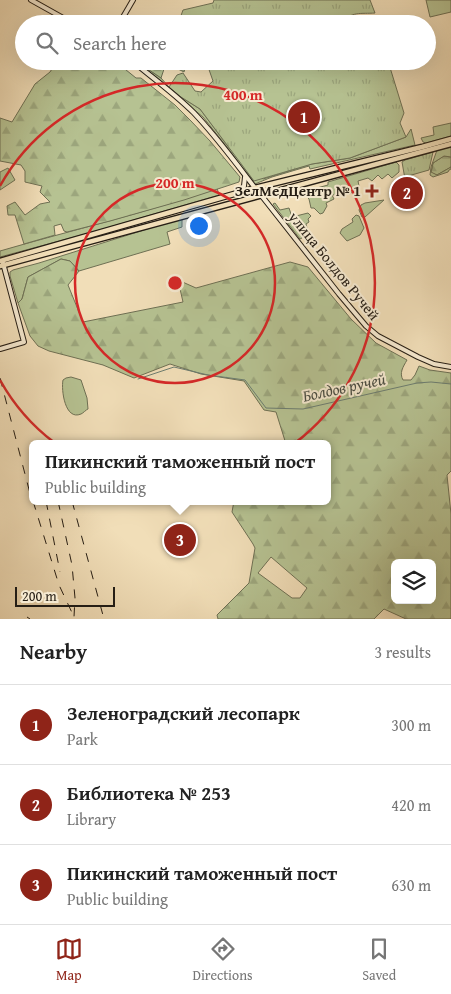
<!DOCTYPE html>
<html lang="en">
<head>
<meta charset="utf-8">
<style>
  body { margin:0; font-family:"Gentium Book Plus",serif; background:#f6f6f6; color:#222 }
  .controls { position:absolute; right:15px; bottom:15px; display:grid; overflow:hidden; border-radius:8px; box-shadow:0 5px 20px #0002 }
  .controls button { width:45px; height:45px; display:grid; place-items:center; padding:0; border:0; border-bottom:1px solid #e0e0e0; background:#fff; color:#222; font:25px sans-serif }
  .scale { position:absolute; left:15px; bottom:12px; width:100px; box-sizing:border-box; padding-left:5px; border:2px solid #261e15; border-top:0; font-size:14px; line-height:18px; white-space:nowrap; color:#261e15; -webkit-text-stroke:4px #f6ead1; paint-order:stroke }
  .you { position:absolute; left:198px; top:225px; width:18px; height:18px; margin:-12px; border:4px solid #fff; border-radius:50%; background:#1a73e8; box-shadow:0 0 0 8px #1a73e833 }
  .badge { display:grid; place-items:center; width:32px; height:32px; border-radius:50%; background:#8f2418; color:#fff; font-size:16px; font-weight:700 }
  .pin { position:absolute; translate:-50% -50%; border:2px solid #fff; box-shadow:0 1px 5px #0006 }
  .popup { position:absolute; left:29px; top:440px; width:302px; height:65px; box-sizing:border-box; display:grid; place-content:center; border-radius:8px; background:#fff; filter:drop-shadow(0 1px 4px #0005); font-size:16px; white-space:nowrap; color:#767676 }
  .popup b { font-size:19px; color:#222 }
  .popup::after { content:''; position:absolute; left:50%; top:100%; margin-left:-10px; border:10px solid transparent; border-top-color:#fff }
  .list { margin:0; padding:0; list-style:none }
  h2 { display:flex; justify-content:space-between; align-items:center; height:65px; margin:0; padding:0 20px; font-size:21px }
  h2 small { font-size:16px; font-weight:400; color:#767676 }
  .list li { display:grid; grid-template-columns:32px 1fr auto; gap:15px; align-items:center; box-sizing:border-box; height:80px; padding:0 20px; border-top:1px solid #e0e0e0 }
  .list b { display:block; font-size:19px; white-space:nowrap }
  .list p { margin:0; font-size:16px; white-space:nowrap; color:#767676 }
  .list em { font-size:16px; font-style:normal; color:#767676 }
  .icon { flex:none; width:28px; height:28px; fill:none; stroke:currentColor; stroke-width:2; stroke-linecap:round; stroke-linejoin:round }
  .map { position:relative; flex:none; width:451px; height:619px; overflow:hidden }
  .search { position:absolute; background:#fff; box-shadow:0 5px 20px #0002; left:15px; right:15px; top:15px; height:55px; display:flex; align-items:center; gap:12px; box-sizing:border-box; padding:0 18px; border-radius:28px; color:#767676; font-size:19px }
  .sheet { height:305px; background:#fff }
  nav { display:flex; justify-content:space-around; align-items:center; box-sizing:border-box; height:70px; border-top:1px solid #e0e0e0; background:#fff; font-size:14px; color:#767676 }
  nav a { display:grid; justify-items:center; gap:2px }
  nav .on { color:#8f2418 }
  .map>svg:first-child { display:block }
</style>
</head>
<body>
<div class="map">
<svg width="451" height="619" viewBox="0 0 451 619">
  <defs>
    <pattern id="forest-firs" width="22" height="20" patternUnits="userSpaceOnUse" patternTransform="scale(1.25)"><rect width="22" height="20" fill="#b6c292"/><path d="M5 1l3.5 6h-7zM16 11l3.5 6h-7z" fill="#9ca67d"/></pattern>
    <pattern id="park-tufts" width="24" height="20" patternUnits="userSpaceOnUse" patternTransform="scale(1.25)"><rect width="24" height="20" fill="#b6c292"/><path d="M3 7l-1-3M5 7V3M7 7l1-3M15 17l-1-3M17 17v-4M19 17l1-3" fill="none" stroke="#9ca67d"/></pattern>
  </defs>
  <rect width="100%" height="100%" fill="#f1deb8"/>
  <filter id="stains"><feTurbulence type="fractalNoise" baseFrequency=".004" numOctaves="4"/><feColorMatrix values="0 0 0 0 .2 0 0 0 0 .09 0 0 0 0 .02 0 0 0 .5 -.17"/></filter>
  <radialGradient id="worn" r=".72"><stop offset=".6" stop-color="#630" stop-opacity="0"/><stop offset="1" stop-color="#630" stop-opacity=".3"/></radialGradient>
  <!-- grass -->
  <g fill="#b6c292" stroke="#6e7054">
    <polygon points="426,0 451,0 451,12 430,17"/>
    <polygon points="134,61 136,61 161,78 169,87 181,97 200,109 230,149 263,179 312,164 350,158 406,137 411,129 415,145 310,169 309,166 272,177 255,184 253,183 231,152 203,117"/>
    <polygon points="451,123 451,136 426,143 423,142 421,138 434,135 433,127"/>
    <polygon points="396,162 399,165 399,172 392,178 388,174 382,179 378,175 372,181 368,178 358,181 359,186 350,194 332,195 334,199 326,203 327,206 323,213 320,214 314,208 311,208 309,199 302,192 328,185 328,182"/>
    <polygon points="8,168 15,180 0,190 0,172"/>
    <path d="M217,188L219,195L89,233L0,257V251C72,230 146,213 217,188Z"/>
    <polygon points="384,200 365,217 362,217 359,210 361,205 365,203"/>
    <polygon points="275,203 280,210 289,208 292,217 308,213 311,216 308,219 309,222 306,224 307,228 302,238 300,239 273,204"/>
    <polygon points="356,215 359,216 364,228 360,235 347,241 340,233 342,229 353,222 352,219"/>
    <polygon points="182,218 182,227 167,232 170,244 79,271 70,261 61,259 28,277 22,299 18,303 10,276 10,272 13,270 39,263"/>
    <path d="M71,377L81,380L87,398L88,409C87,409 82,414 81,414C65,421 61,390 63,380L66,378Z"/>
  </g>
  <!-- forest -->
  <g fill="url(#forest-firs)" stroke="#6e7054" fill-rule="evenodd">
    <polygon points="57,61 115,61 136,78 141,78 175,105 191,121 210,141 240,177 239,182 184,200 110,221 67,232 64,231 61,224 54,226 55,235 24,244 15,215 8,215 7,206 15,202 25,215 40,204 50,202 40,192 42,186 25,182 25,171 21,165 0,161 0,118 12,122 35,84 50,72"/>
    <polygon points="136,61 187,61 184,72 166,63 161,78"/>
    <polygon points="444,156 451,157 451,167 437,175 431,173 433,163"/>
    <path d="M61,259L70,261L79,271L68,285L83,322L183,302L178,280L196,288L290,262L308,267L351,319L376,343L407,360C403,367 399,373 403,380H411L415,375L419,366L430,370L451,373V471L447,475L451,514V619H406L384,609L374,619H218L217,615L249,583L255,548L253,544L232,512L234,501H328V444H286L276,412L264,410L244,381L201,374L170,364L134,378L103,365L49,351L38,346L30,336L18,303L22,299L28,277ZM271,557L307,588L300,598H292L258,573ZM395,563H432V600H395Z"/>
  </g>
  <!-- park -->
  <g fill="url(#park-tufts)" stroke="#6e7054">
    <path d="M214,0H370L375,13C361,14 351,11 342,23L343,24H178L183,10L213,3Z"/>
    <polygon points="206,61 388,61 404,113 400,123 406,137 350,158 312,164 254,181 200,109 181,97 169,87 177,75 183,73 195,91 201,92 213,81"/>
    <polygon points="451,147 451,157 444,156 433,163 431,172 437,175 451,167 451,169 449,170 448,172 433,177 430,175 431,167 437,150"/>
    <polygon points="433,152 429,170 408,176 410,183 405,179 402,162 405,160"/>
  </g>
  <g fill="none" stroke-linecap="round" stroke-linejoin="round">
    <!-- stream -->
    <polyline stroke="#6c7d71" stroke-width="1" points="138,379 174,367 208,375 245,380 266,408 303,409 417,383 431,382 451,384"/>
    <!-- secondary casing -->
    <g stroke="#261e15" stroke-width="6">
      <g id="secondary">
        <polyline points="31,0 74,24"/>
        <polyline points="119,24 133,0"/>
        <path d="M132,61C153,78 175,94 194,113C216,136 235,162 255,188"/>
        <polyline points="238,193 244,186 245,177"/>
        <polyline points="261,195 339,294 366,326 378,336 418,357 434,364 451,367"/>
        <polyline points="0,349 24,342 3,263"/>
      </g>
    </g>
    <!-- primary casing -->
    <g stroke="#261e15" stroke-width="7">
      <g id="primary">
        <polyline points="0,261 255,188 422,147 451,139"/>
        <polyline points="0,266 451,144"/>
      </g>
    </g>
    <!-- secondary -->
    <use href="#secondary" stroke="#f6ead1" stroke-width="4"/>
    <!-- primary -->
    <use href="#primary" stroke="#f1deb8" stroke-width="4.5"/>
    <!-- rail -->
    <g stroke="#261e15" stroke-width="1" stroke-dasharray="9 9" stroke-linecap="butt">
      <polyline points="0,378 32,501"/>
      <polyline points="33,501 59,585 75,619"/>
      <polyline points="46,501 60,572"/>
      <polyline points="58,501 72,565 75,598 74,617"/>
      <polyline points="72,501 104,619"/>
      <polyline points="27,617 30,619"/>
    </g>
  </g>
  <!-- distance rings -->
  <g fill="none" stroke="#d62828" stroke-width="2.5">
    <circle cx="175" cy="283" r="100"/>
    <path d="M0 186A200 200 0 1 1 0 380"/>
  </g>
  <!-- markers -->
  <path fill="#8f2418" stroke="#f6ead1" stroke-width="2" d="M369.5 183.5h5v5h5v5h-5v5h-5v-5h-5v-5h5z"/>
  <g text-anchor="middle" stroke-width="4" stroke-linejoin="round" paint-order="stroke">
    <!-- poi labels -->
    <g font-size="15" font-weight="bold" fill="#261e15" stroke="#f6ead1" text-anchor="end">
      <text x="361" y="196">ЗелМедЦентр № 1</text>
    </g>
    <!-- street labels -->
    <g font-size="15" fill="#261e15" stroke="#f6ead1">
      <text transform="translate(334 266) rotate(51)" y="5">улица Болдов Ручей</text>
    </g>
    <!-- water labels -->
    <g font-size="16" font-style="italic" fill="#494d43" stroke="#f6ead1">
      <text transform="translate(344 387) rotate(-12)" y="6">Болдов ручей</text>
    </g>
  </g>
  <circle cx="175" cy="283" r="8" fill="#d62828" stroke="#f6ead1" stroke-width="2.5"/>
  <g font-size="15" text-anchor="middle" font-weight="bold" fill="#d62828" stroke="#f6ead1" stroke-width="4" stroke-linejoin="round" paint-order="stroke">
    <text x="243" y="100">400 m</text>
    <text x="175" y="188">200 m</text>
  </g>
  <rect width="100%" height="100%" filter="url(#stains)"/>
  <rect width="100%" height="100%" fill="url(#worn)"/>
</svg>
<div class="controls">
<button><svg class="icon" aria-label="layers" viewBox="0 0 24 24"><path d="M12 4l9 5-9 5-9-5zM3 14l9 5 9-5"/></svg></button>
</div>
<div class="scale">200 m</div>
<div class="you"></div>
<div class="pin badge" style="left:304px;top:117px">1</div>
<div class="pin badge" style="left:407px;top:193px">2</div>
<div class="pin badge" style="left:180px;top:540px">3</div>
<div class="popup"><b>Пикинский таможенный пост</b>Public building</div>
<div class="search"><svg class="icon" aria-label="search" viewBox="0 0 24 24"><circle cx="10" cy="10" r="6"/><path d="M15 15l6 6"/></svg>Search here</div>
</div>
<section class="sheet">
<h2>Nearby<small>3 results</small></h2>
<ul class="list">
<li><span class="badge">1</span><div><b>Зеленоградский лесопарк</b><p>Park</p></div><em>300 m</em></li>
<li><span class="badge">2</span><div><b>Библиотека № 253</b><p>Library</p></div><em>420 m</em></li>
<li><span class="badge">3</span><div><b>Пикинский таможенный пост</b><p>Public building</p></div><em>630 m</em></li>
</ul>
</section>
<nav>
<a class="on"><svg class="icon" aria-label="map" viewBox="0 0 24 24"><path d="M3 6l6-2 6 2 6-2v14l-6 2-6-2-6 2zM9 4v14M15 6v14"/></svg>Map</a>
<a><svg class="icon" aria-label="directions" viewBox="0 0 24 24"><path d="M12 3l9 9-9 9-9-9zM9 14v-3h6M13 9l2 2-2 2"/></svg>Directions</a>
<a><svg class="icon" aria-label="saved" viewBox="0 0 24 24"><path d="M7 4h10v16l-5-4-5 4z"/></svg>Saved</a>
</nav>
</body>
</html>
